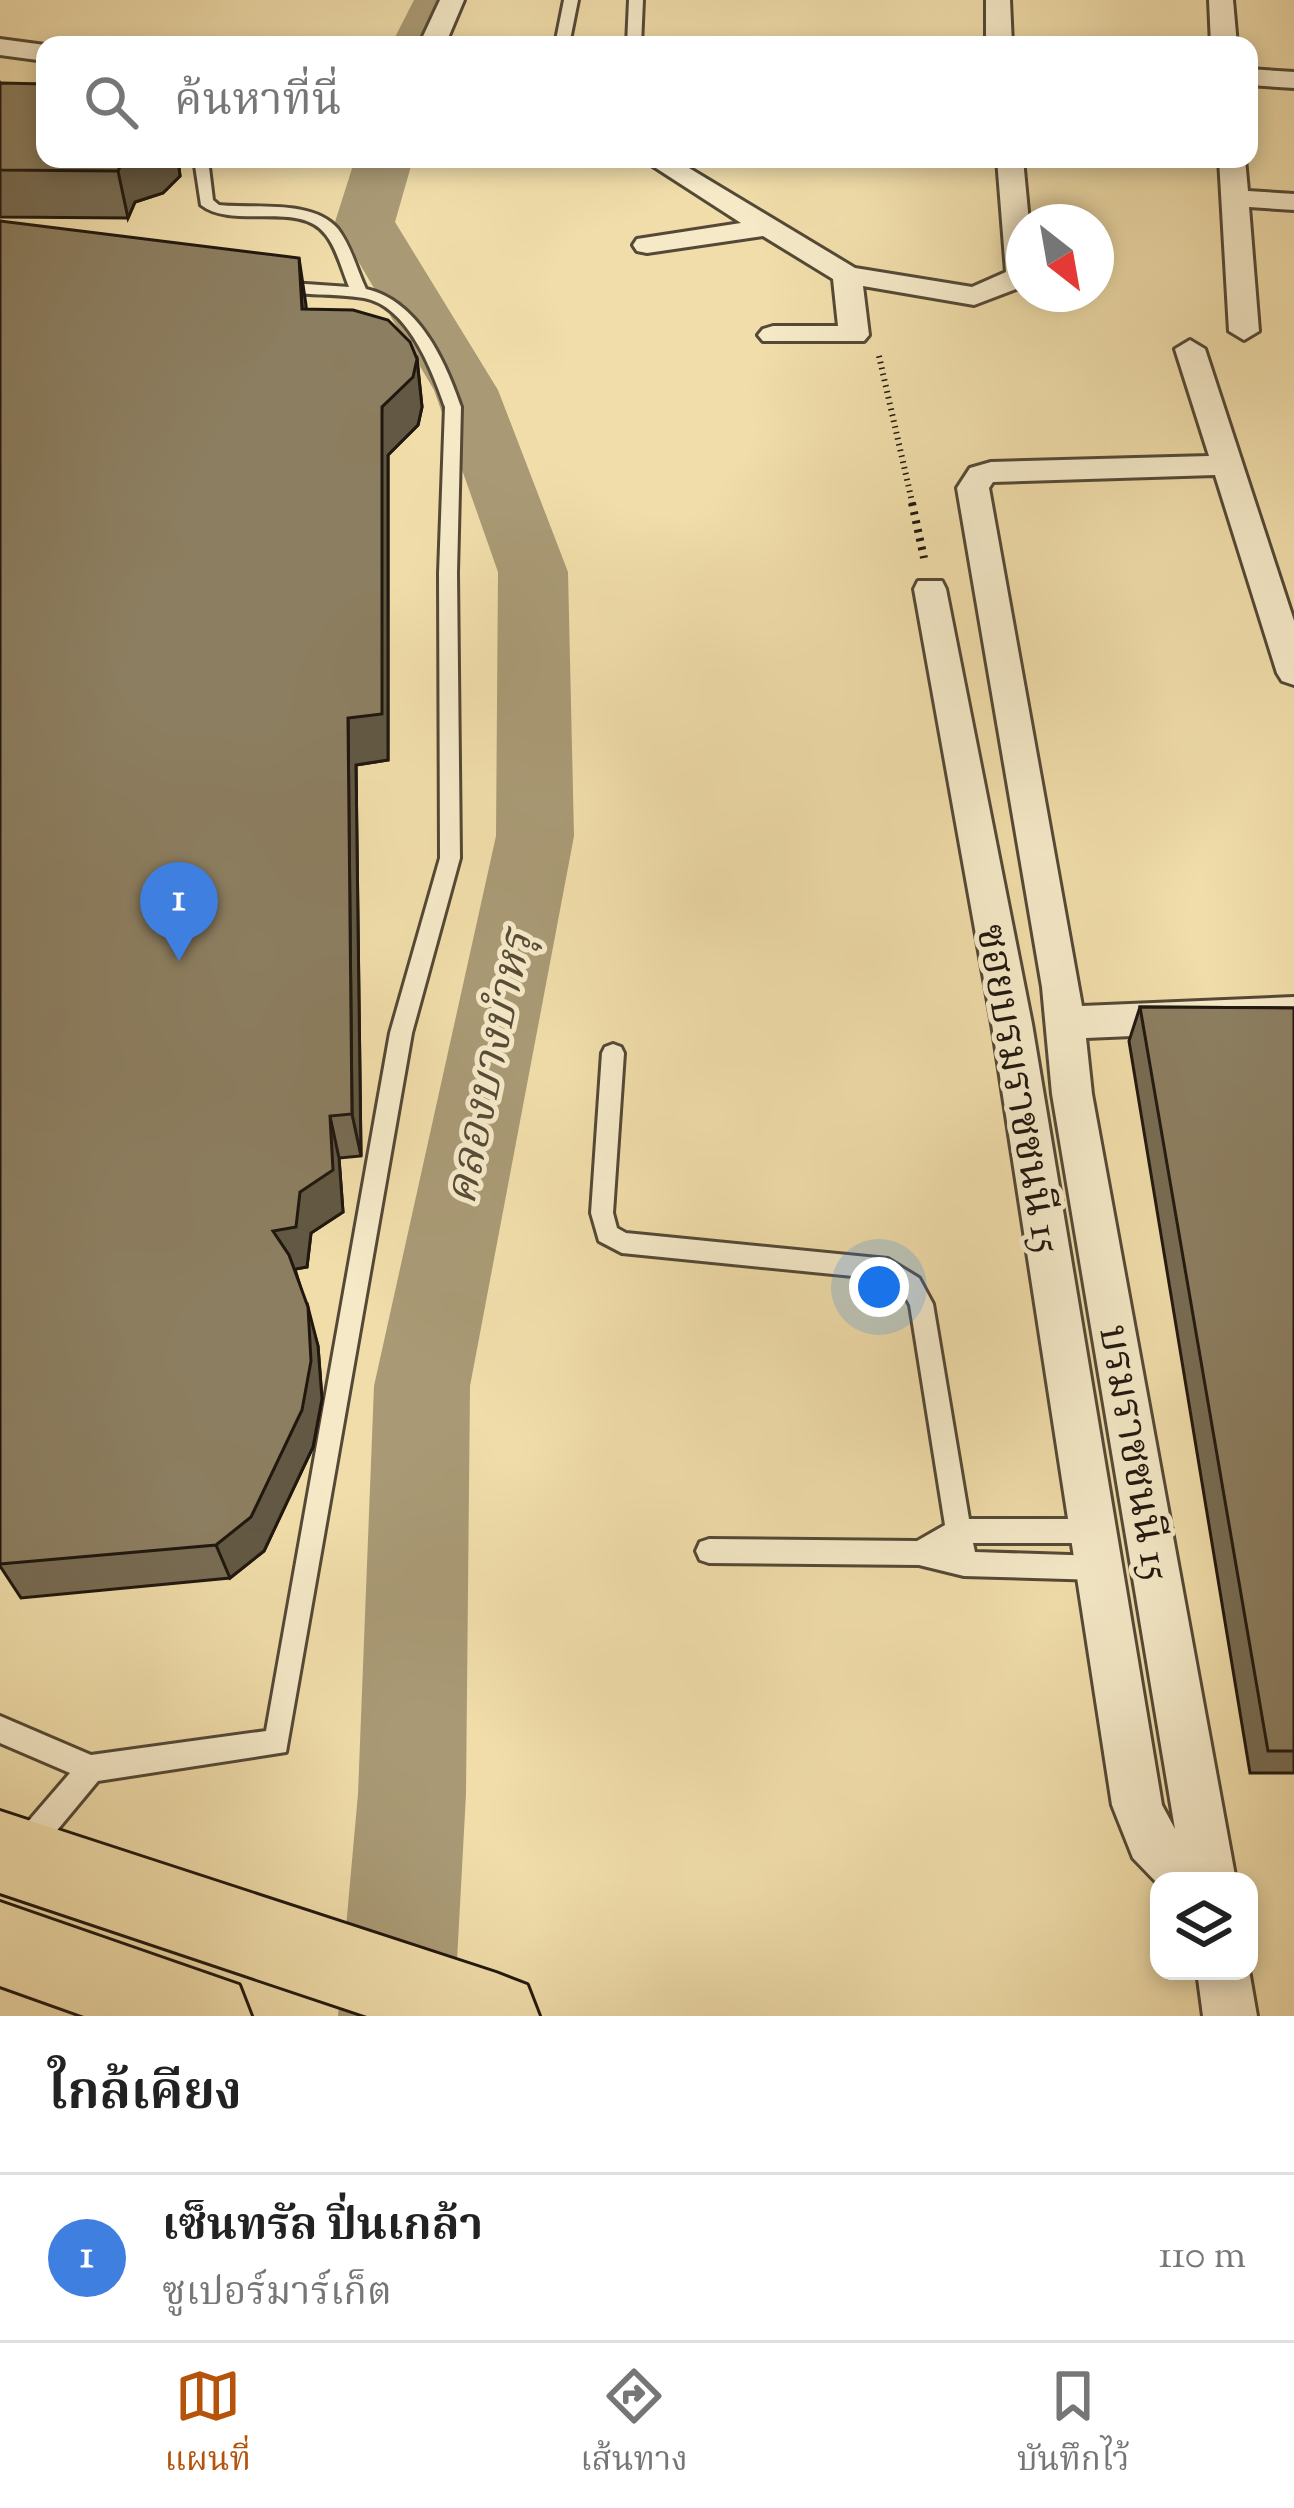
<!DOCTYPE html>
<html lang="th">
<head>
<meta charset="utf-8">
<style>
  body { margin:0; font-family:"Sorts Mill Goudy","Noto Serif Thai",serif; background:#f2f2f2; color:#222 }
  .controls { position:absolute; right:36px; bottom:36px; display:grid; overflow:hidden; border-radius:24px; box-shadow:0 6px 18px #0003 }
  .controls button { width:108px; height:108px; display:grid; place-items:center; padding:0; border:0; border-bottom:3px solid #e0e0e0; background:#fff; color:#222; font:60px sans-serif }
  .compass { position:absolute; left:1006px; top:204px; width:108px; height:108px; border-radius:50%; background:#fff; box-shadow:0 6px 18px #0003; rotate:149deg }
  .you { position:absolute; left:879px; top:1287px; width:42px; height:42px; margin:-30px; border:9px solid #fff; border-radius:50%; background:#1a73e8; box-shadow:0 0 0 18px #1a73e833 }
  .badge { display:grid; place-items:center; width:78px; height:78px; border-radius:50%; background:#b45309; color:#fff; font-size:39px; font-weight:700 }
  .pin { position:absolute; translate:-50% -99px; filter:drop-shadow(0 3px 6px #0008) }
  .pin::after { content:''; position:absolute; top:63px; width:42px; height:36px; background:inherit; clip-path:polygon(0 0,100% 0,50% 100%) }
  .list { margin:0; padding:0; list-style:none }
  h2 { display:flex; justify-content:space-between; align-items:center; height:156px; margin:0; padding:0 48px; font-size:51px }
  h2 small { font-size:39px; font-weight:400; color:#767676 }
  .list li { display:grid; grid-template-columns:78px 1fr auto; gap:36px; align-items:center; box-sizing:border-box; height:168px; padding:0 48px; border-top:3px solid #e0e0e0 }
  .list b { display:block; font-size:45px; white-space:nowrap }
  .list p { margin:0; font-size:39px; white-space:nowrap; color:#767676 }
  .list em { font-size:39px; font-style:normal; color:#767676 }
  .icon { flex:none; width:66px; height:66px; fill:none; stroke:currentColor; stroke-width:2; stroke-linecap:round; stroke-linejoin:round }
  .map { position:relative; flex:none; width:1294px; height:2016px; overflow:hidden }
  .search { position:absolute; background:#fff; box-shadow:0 6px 18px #0003; left:36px; right:36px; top:36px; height:132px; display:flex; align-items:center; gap:30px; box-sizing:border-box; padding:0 42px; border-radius:24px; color:#767676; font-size:45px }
  .sheet { height:324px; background:#fff }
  nav { display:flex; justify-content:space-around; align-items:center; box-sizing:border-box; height:168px; border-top:3px solid #e0e0e0; background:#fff; font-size:33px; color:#767676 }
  nav a { display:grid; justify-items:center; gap:6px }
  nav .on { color:#b45309 }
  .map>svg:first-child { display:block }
</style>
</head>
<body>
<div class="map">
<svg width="1294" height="2016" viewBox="0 0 1294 2016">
  <rect width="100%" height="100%" fill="#f0ddaa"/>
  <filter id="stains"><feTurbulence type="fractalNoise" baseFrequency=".00167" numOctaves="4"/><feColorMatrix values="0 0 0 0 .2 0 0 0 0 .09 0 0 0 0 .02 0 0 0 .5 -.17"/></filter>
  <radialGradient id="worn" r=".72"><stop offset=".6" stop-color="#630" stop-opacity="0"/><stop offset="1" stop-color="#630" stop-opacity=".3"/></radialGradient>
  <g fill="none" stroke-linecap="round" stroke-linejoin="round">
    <!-- river -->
    <g fill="#a99a75" fill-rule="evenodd">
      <polygon points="414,0 466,0 445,45 391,45"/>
      <polygon points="355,159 413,159 395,222 498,390 568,572 574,836 470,1386 466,1794 454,2016 338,2016 358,1794 374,1386 496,836 498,572 434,390 335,222"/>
    </g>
    <!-- service casing -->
    <g stroke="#544936" stroke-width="6">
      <g id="service">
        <polygon points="564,0 578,0 569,45 555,45"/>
        <polygon points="629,0 643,0 641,45 627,45"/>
        <path d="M194,159H208L213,200L219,205C254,209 313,199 338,229C351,246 357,270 366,289C418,301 445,360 461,407L457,573L460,858L412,1033L286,1752L98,1781L34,1858L24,1862L14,1858L10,1848L14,1838L70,1773L0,1743V1716L91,1755L266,1731L390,1033L440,858L439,573L445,407C432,370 408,306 364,298C334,293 302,296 272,290V284L277,282L349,287C342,270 337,249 326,235C301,200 233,230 201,205Z"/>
        <polygon points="613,1044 621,1047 624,1053 613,1213 617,1228 626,1233 888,1259 919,1278 933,1304 969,1519 1095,1519 1104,1523 1108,1531 1104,1539 1095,1543 973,1543 975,1552 1100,1556 1109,1559 1113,1568 1109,1577 1100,1580 964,1576 919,1565 709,1563 700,1560 696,1551 700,1542 709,1539 917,1541 945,1525 910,1305 903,1292 883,1279 622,1253 599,1241 591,1213 602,1053 605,1047"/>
      </g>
    </g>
    <!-- minor casing -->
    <g stroke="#544936" stroke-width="6">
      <g id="minor">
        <polygon points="440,0 464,0 445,45 419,45"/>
        <polygon points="986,0 1010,0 1012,45 986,45"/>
        <polygon points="1209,0 1233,0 1237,45 1211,45"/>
        <polygon points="0,39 45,45 45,61 0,55"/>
        <polygon points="1249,69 1294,72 1294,88 1249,85"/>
        <polygon points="642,159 674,159 855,268 972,287 1006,272 997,159 1023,159 1029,222 1024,222 1024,286 974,305 863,286 869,335 864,341 763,341 758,335 763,329 773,326 838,326 833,279 763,236 647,253 637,251 633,245 637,239 741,223"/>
        <polygon points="1219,159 1245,159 1248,191 1294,194 1294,210 1249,207 1259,331 1244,340 1229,331"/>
        <polygon points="1190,340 1205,349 1294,621 1294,685 1282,681 1277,673 1215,475 993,482 989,488 1082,1006 1294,997 1294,1029 1086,1038 1092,1094 1236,1881 1159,1885 1133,1858 1112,1805 992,1024 914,589 918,581 942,581 946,589 1032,1024 1162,1805 1175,1829 1052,1094 1042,987 957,488 970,468 991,462 1209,456 1175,349"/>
        <polygon points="1197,1971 1249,1970 1257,2016 1203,2016"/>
      </g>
    </g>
    <!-- primary casing -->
    <g stroke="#20180f" stroke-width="6">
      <g id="primary">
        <polygon points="0,1811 496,1973 527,1985 539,2016 367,2016 0,1893"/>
        <polygon points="0,1902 239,1985 251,2016 84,2016 0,1986"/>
      </g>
    </g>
    <!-- path-far1 -->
    <polyline stroke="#20180f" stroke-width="6" stroke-dasharray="1.5 4.5" stroke-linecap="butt" points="879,356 913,506"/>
    <!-- path -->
    <polyline stroke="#20180f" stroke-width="8" stroke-dasharray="3 6" stroke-linecap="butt" points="912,503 924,558"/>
    <!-- service -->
    <use href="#service" fill="#f5e9c8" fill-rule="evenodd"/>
    <!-- minor -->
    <use href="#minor" fill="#f5e9c8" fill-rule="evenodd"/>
    <!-- primary -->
    <use href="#primary" fill="#f0ddaa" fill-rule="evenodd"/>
  </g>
  <!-- wall -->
  <g fill="#786c53" stroke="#20180f" stroke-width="3">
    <polygon points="0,83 45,159 178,159 180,176 163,193 135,202 128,218 0,217"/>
    <polygon points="0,221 306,309 417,359 422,407 418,425 388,455 388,760 356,765 361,1156 339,1158 343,1212 311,1233 307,1267 295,1269 318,1346 322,1399 313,1447 264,1551 230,1578 21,1598 0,1566"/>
    <polygon points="1140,1007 1294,1008 1294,1773 1250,1773 1129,1041"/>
  </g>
  <!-- shaded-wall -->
  <g fill="#625843" stroke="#20180f" stroke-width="3">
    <polygon points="123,159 178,159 180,176 163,193 135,202 128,218 118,171"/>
    <polygon points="299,258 306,305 309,356 302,309"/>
    <polygon points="417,359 422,407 418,425 388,455 388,760 356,765 361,1156 352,1114 348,718 382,407"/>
    <polygon points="330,1116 339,1158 343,1212 311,1233 307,1267 285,1271 273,1231 300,1192"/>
    <polygon points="308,1307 318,1346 322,1399 313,1447 264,1551 230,1578 216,1545"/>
  </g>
  <!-- building -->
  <g fill="#8c7e60" stroke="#20180f" stroke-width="3">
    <polygon points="0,83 45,84 45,159 123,159 118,171 0,170"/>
    <polygon points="0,221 299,258 302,309 353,310 388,320 410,342 417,359 413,377 382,407 382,714 348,718 352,1114 330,1116 333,1170 300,1192 296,1227 273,1231 289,1255 308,1307 311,1361 302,1410 251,1517 216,1545 0,1564"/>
    <polygon points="1140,1007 1294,1008 1294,1751 1268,1751"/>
  </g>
  <g text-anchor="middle" stroke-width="10" stroke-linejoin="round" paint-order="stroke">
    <!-- street labels -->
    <g font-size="42" fill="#20180f" stroke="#f5e9c8">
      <text transform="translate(1021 1088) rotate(80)" y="15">ซฮยบรมราชชนนี 15</text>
      <text transform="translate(1137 1452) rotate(80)" y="15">บรมราชชนนี 15</text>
    </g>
    <!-- water labels -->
    <g font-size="45" font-style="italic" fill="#574c38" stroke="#f5e9c8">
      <text transform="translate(487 1067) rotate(-78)" y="16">คลองบางบำหรุ</text>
    </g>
  </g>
  <rect width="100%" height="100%" filter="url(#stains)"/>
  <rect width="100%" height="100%" fill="url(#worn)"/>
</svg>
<div class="controls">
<button><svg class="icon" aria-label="layers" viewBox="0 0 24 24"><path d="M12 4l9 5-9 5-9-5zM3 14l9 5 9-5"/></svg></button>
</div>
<svg class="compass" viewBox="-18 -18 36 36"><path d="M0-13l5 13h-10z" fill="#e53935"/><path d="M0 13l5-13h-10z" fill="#767676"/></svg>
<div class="you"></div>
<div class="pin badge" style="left:179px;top:961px;background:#3f7fe0">1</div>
<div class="search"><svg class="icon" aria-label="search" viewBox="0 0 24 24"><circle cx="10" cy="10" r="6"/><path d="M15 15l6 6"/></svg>ค้นหาที่นี่</div>
</div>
<section class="sheet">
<h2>ใกล้เคียง<small></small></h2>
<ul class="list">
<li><span class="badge" style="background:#3f7fe0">1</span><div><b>เซ็นทรัล ปิ่นเกล้า</b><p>ซูเปอร์มาร์เก็ต</p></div><em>110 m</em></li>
</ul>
</section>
<nav>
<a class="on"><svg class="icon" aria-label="map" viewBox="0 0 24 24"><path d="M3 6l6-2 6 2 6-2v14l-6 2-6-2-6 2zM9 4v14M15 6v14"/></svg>แผนที่</a>
<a><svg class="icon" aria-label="directions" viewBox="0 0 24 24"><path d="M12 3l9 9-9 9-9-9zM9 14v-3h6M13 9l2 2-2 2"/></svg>เส้นทาง</a>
<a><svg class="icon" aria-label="saved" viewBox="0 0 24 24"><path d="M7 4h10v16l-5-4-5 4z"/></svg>บันทึกไว้</a>
</nav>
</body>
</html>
